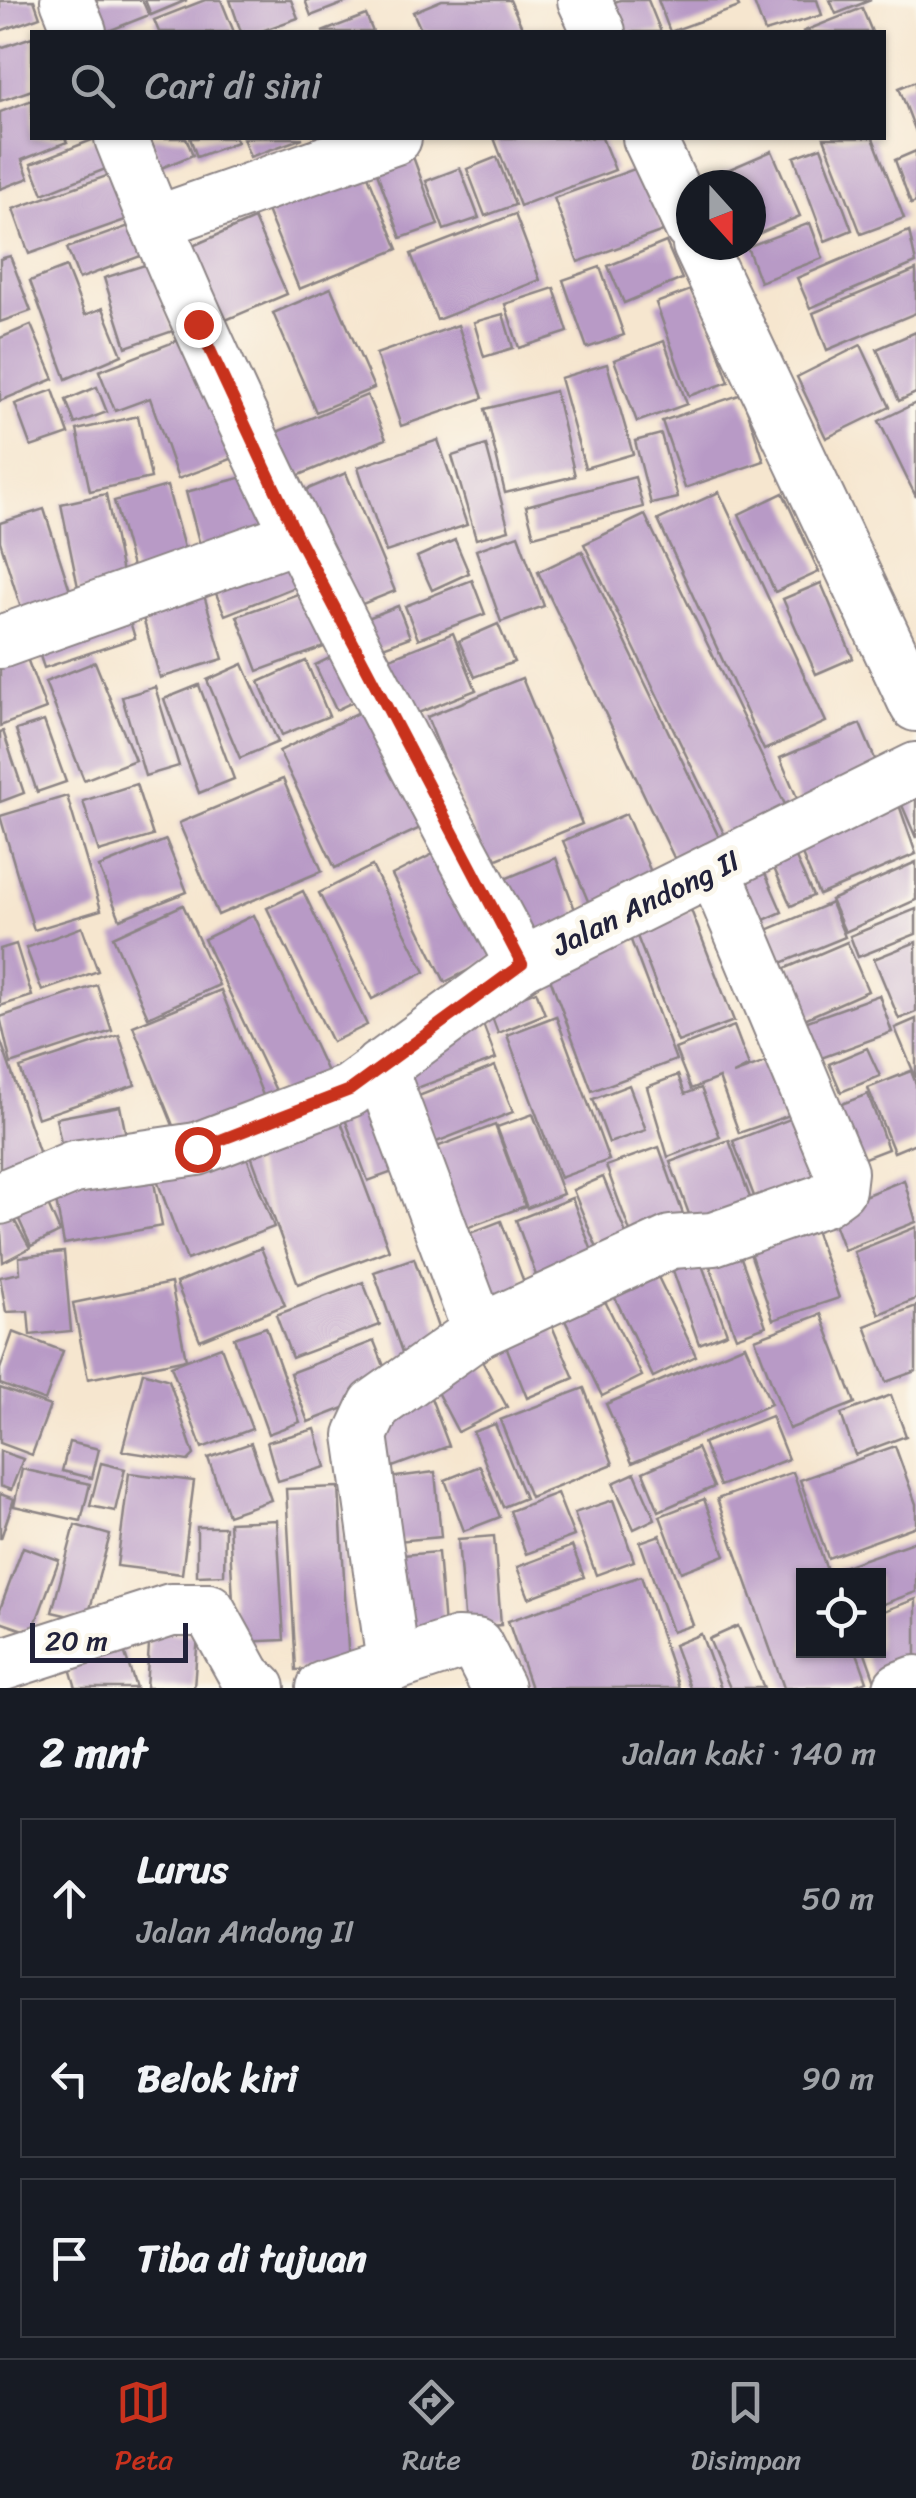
<!DOCTYPE html>
<html lang="id">
<head>
<meta charset="utf-8">
<style>
  body { margin:0; font-family:Sriracha,sans-serif; background:#20242c; color:#f1f3f6 }
  .controls { position:absolute; right:30px; bottom:30px; display:grid; overflow:hidden; border-radius:0px; box-shadow:0 2px 8px #0004 }
  .controls button { width:90px; height:90px; display:grid; place-items:center; padding:0; border:0; border-bottom:2px solid #363941; background:#171b24; color:#f1f3f6; font:50px sans-serif }
  .compass { position:absolute; left:676px; top:170px; width:90px; height:90px; border-radius:50%; background:#171b24; box-shadow:0 2px 8px #0004; rotate:159deg }
  .scale { position:absolute; left:30px; bottom:25px; width:158px; box-sizing:border-box; padding-left:10px; border:5px solid #22223b; border-top:0; font-size:28px; line-height:35px; white-space:nowrap; color:#22223b; -webkit-text-stroke:8px #fbf7ec; paint-order:stroke }
  .stop { position:absolute; width:30px; height:30px; margin:-22px; border:8px solid #c8321e; border-radius:50%; background:#fff }
  .stop.end { background:#c8321e; border-color:#fff; box-shadow:0 2px 10px #0008 }
  .list { margin:0; padding:0; list-style:none }
  h2 { display:flex; justify-content:space-between; align-items:center; height:130px; margin:0; padding:0 40px; font-size:42px }
  h2 small { font-size:32px; font-weight:400; color:#9ea1a6 }
  .list li { display:grid; grid-template-columns:65px 1fr auto; gap:30px; align-items:center; box-sizing:border-box; height:160px; margin:0 20px 20px; padding:0 20px; border:2px solid #363941; border-radius:0px }
  .list b { display:block; font-size:38px; white-space:nowrap }
  .list p { margin:0; font-size:32px; white-space:nowrap; color:#9ea1a6 }
  .list em { font-size:32px; font-style:normal; color:#9ea1a6 }
  .icon { flex:none; width:55px; height:55px; fill:none; stroke:currentColor; stroke-width:2; stroke-linecap:round; stroke-linejoin:round }
  .map { position:relative; flex:none; width:916px; height:1688px; overflow:hidden }
  .search { position:absolute; background:#171b24; box-shadow:0 2px 8px #0004; left:30px; right:30px; top:30px; height:110px; display:flex; align-items:center; gap:25px; box-sizing:border-box; padding:0 35px; border-radius:0px; color:#9ea1a6; font-size:38px }
  .sheet { height:670px; background:#171b24 }
  nav { display:flex; justify-content:space-around; align-items:center; box-sizing:border-box; height:140px; border-top:2px solid #363941; background:#171b24; font-size:28px; color:#9ea1a6 }
  nav a { display:grid; justify-items:center; gap:5px }
  nav .on { color:#c8321e }
  .map>svg:first-child { display:block }
</style>
</head>
<body>
<div class="map">
<svg width="916" height="1688" viewBox="0 0 916 1688">
  <rect width="100%" height="100%" fill="#fbf7ec"/>
  <filter id="ink" filterUnits="userSpaceOnUse"><feTurbulence type="fractalNoise" baseFrequency=".01" numOctaves="2"/><feDisplacementMap in="SourceGraphic" scale="20" xChannelSelector="R" yChannelSelector="G"/><feConvolveMatrix kernelMatrix="1 2 1 2 8 2 1 2 1" color-interpolation-filters="sRGB"/></filter>
  <filter id="wash" filterUnits="userSpaceOnUse"><feTurbulence type="fractalNoise" baseFrequency=".0048" numOctaves="4" result="noise"/><feDisplacementMap in="SourceGraphic" scale="40" xChannelSelector="R" yChannelSelector="G"/><feGaussianBlur stdDeviation="2.25" result="paint"/><feColorMatrix in="noise" values="0 0 0 0 0 0 0 0 0 0 0 0 0 0 0 0 0 1.4 0 .05"/><feComposite in="paint" operator="in"/></filter>
  <g filter="url(#wash)">
    <rect width="100%" height="100%" fill="#f6e6cf"/>
    <g id="blocks">
      <!-- building -->
      <g fill="#b89ac6">
        <polygon points="34,0 40,17 0,31 0,1"/>
        <polygon points="76,0 142,0 149,15 106,32 89,32"/>
        <polygon points="145,0 187,0 151,15"/>
        <polygon points="205,0 221,0 234,32 159,32 154,20"/>
        <polygon points="230,0 291,0 298,18 259,32 241,32"/>
        <polygon points="305,0 352,0 311,16"/>
        <polygon points="442,0 510,0 524,32 422,32 413,12"/>
        <polygon points="620,0 648,0 661,32 608,32 599,8"/>
        <polygon points="658,0 736,0 739,7 670,32"/>
        <polygon points="753,0 817,0 822,15 765,32"/>
        <polygon points="830,0 871,0 836,14"/>
        <polygon points="862,8 872,32 802,32"/>
        <polygon points="366,15 373,32 322,32"/>
        <polygon points="32,37 32,90 0,101 0,48"/>
        <polygon points="916,81 916,132 899,88"/>
        <polygon points="32,100 32,138 65,138 67,142 22,160 29,178 0,189 0,112"/>
        <polygon points="97,138 123,162 43,194 31,164"/>
        <polygon points="150,138 186,138 193,155 161,168"/>
        <polygon points="190,138 235,138 237,142 197,157"/>
        <polygon points="243,138 303,138 250,157"/>
        <polygon points="494,138 602,138 615,170 520,206"/>
        <polygon points="824,138 873,138 904,218 861,234"/>
        <polygon points="821,147 852,230 825,241 794,157"/>
        <polygon points="772,151 800,216 751,237 751,185 704,185 702,181"/>
        <polygon points="916,151 916,202 911,204 895,160"/>
        <polygon points="412,154 438,225 401,238 375,167"/>
        <polygon points="497,157 515,205 485,216 467,169"/>
        <polygon points="640,167 663,231 578,262 554,198"/>
        <polygon points="129,168 145,213 29,254 13,209"/>
        <polygon points="365,168 398,249 299,289 266,208"/>
        <polygon points="460,168 479,218 444,230 426,181"/>
        <polygon points="515,214 540,280 437,320 411,254"/>
        <polygon points="254,219 287,294 221,322 188,248"/>
        <polygon points="143,221 154,251 79,279 67,248"/>
        <polygon points="810,223 823,258 760,282 747,247"/>
        <polygon points="909,231 916,263 810,308 797,278"/>
        <polygon points="666,242 682,279 624,303 608,266"/>
        <polygon points="10,256 31,311 0,322 0,259"/>
        <polygon points="151,263 173,331 126,347 104,278"/>
        <polygon points="66,267 85,315 103,308 122,355 66,379 30,281"/>
        <polygon points="600,267 624,335 587,348 563,280"/>
        <polygon points="916,270 916,313 827,350 813,313"/>
        <polygon points="331,288 374,388 316,412 273,313"/>
        <polygon points="554,288 568,332 519,348 505,304"/>
        <polygon points="696,288 729,382 689,396 656,303"/>
        <polygon points="503,314 513,348 484,357 474,322"/>
        <polygon points="31,325 54,379 0,401 0,338"/>
        <polygon points="458,325 483,398 401,426 376,354"/>
        <polygon points="916,332 916,393 899,401 877,349"/>
        <polygon points="184,338 239,456 178,479 150,398 115,411 99,371"/>
        <polygon points="664,341 687,404 637,422 614,360"/>
        <polygon points="861,345 890,407 826,438 797,377"/>
        <polygon points="607,364 633,454 585,468 560,378"/>
        <polygon points="97,387 107,412 75,424 66,400"/>
        <polygon points="53,390 69,434 31,447 15,404"/>
        <polygon points="555,391 575,476 505,493 485,409"/>
        <polygon points="742,394 764,461 685,488 662,421"/>
        <polygon points="367,395 386,439 290,479 272,434"/>
        <polygon points="916,403 916,497 879,421"/>
        <polygon points="138,416 151,478 90,491 77,430"/>
        <polygon points="661,434 678,498 651,504 635,441"/>
        <polygon points="438,440 467,525 386,552 358,467"/>
        <polygon points="486,445 509,530 476,539 452,456"/>
        <polygon points="346,473 395,591 350,609 301,492"/>
        <polygon points="255,474 270,532 201,549 186,492"/>
        <polygon points="635,477 643,507 534,536 526,506"/>
        <polygon points="167,486 187,559 134,574 114,501"/>
        <polygon points="719,492 826,722 764,750 658,520"/>
        <polygon points="783,493 819,572 775,592 739,514"/>
        <polygon points="106,494 124,583 79,592 61,504"/>
        <polygon points="44,509 75,606 25,621 0,541 0,523"/>
        <polygon points="645,515 792,819 731,848 584,544"/>
        <polygon points="518,535 544,606 501,622 476,550"/>
        <polygon points="455,540 469,573 432,590 417,557"/>
        <polygon points="292,543 307,582 225,615 209,577"/>
        <polygon points="582,551 723,846 678,866 538,572"/>
        <polygon points="472,580 485,614 418,639 405,606"/>
        <polygon points="200,582 223,659 160,678 138,600"/>
        <polygon points="821,583 853,658 816,674 783,599"/>
        <polygon points="314,588 335,643 258,671 237,616"/>
        <polygon points="125,605 135,638 44,668 33,635"/>
        <polygon points="398,606 410,637 375,650 363,620"/>
        <polygon points="498,624 514,662 475,677 459,641"/>
        <polygon points="453,633 476,690 398,721 375,664"/>
        <polygon points="22,645 46,709 0,726 0,653"/>
        <polygon points="344,651 366,696 336,710 315,665"/>
        <polygon points="306,661 329,716 282,735 259,682"/>
        <polygon points="95,662 135,760 84,780 45,682"/>
        <polygon points="243,664 278,742 240,758 207,680"/>
        <polygon points="522,678 582,824 487,863 427,717"/>
        <polygon points="199,685 234,779 199,793 164,699"/>
        <polygon points="155,687 179,766 145,776 122,697"/>
        <polygon points="374,705 431,823 335,868 279,751"/>
        <polygon points="44,721 66,782 37,792 16,730"/>
        <polygon points="860,724 881,773 801,807 780,758"/>
        <polygon points="3,731 24,793 0,802 0,732"/>
        <polygon points="283,779 322,871 218,915 179,823"/>
        <polygon points="916,783 916,838 896,791"/>
        <polygon points="136,784 153,836 99,852 83,801"/>
        <polygon points="67,796 101,910 34,930 0,816"/>
        <polygon points="896,796 916,854 819,895 795,838"/>
        <polygon points="626,814 657,886 593,913 563,841"/>
        <polygon points="166,840 187,892 120,919 99,867"/>
        <polygon points="790,845 813,896 791,906 768,855"/>
        <polygon points="449,846 502,953 445,982 392,875"/>
        <polygon points="758,857 782,912 748,927 724,872"/>
        <polygon points="556,858 578,918 518,941 495,883"/>
        <polygon points="916,862 916,900 845,932 831,900"/>
        <polygon points="372,866 425,972 372,999 319,893"/>
        <polygon points="303,891 367,1025 332,1042 267,908"/>
        <polygon points="831,903 845,937 762,971 748,938"/>
        <polygon points="183,905 219,985 148,1017 113,937"/>
        <polygon points="916,909 916,934 858,957 850,936"/>
        <polygon points="691,910 734,1021 678,1042 635,931"/>
        <polygon points="254,915 329,1076 280,1099 204,939"/>
        <polygon points="82,927 98,971 42,991 26,948"/>
        <polygon points="626,927 676,1060 592,1091 543,959"/>
        <polygon points="847,942 868,991 786,1027 765,977"/>
        <polygon points="916,942 916,1012 899,1019 874,959"/>
        <polygon points="16,944 32,996 0,1006 0,949"/>
        <polygon points="97,985 112,1031 11,1064 0,1017"/>
        <polygon points="221,990 268,1108 180,1143 133,1026"/>
        <polygon points="536,991 545,1014 498,1033 489,1009"/>
        <polygon points="879,995 892,1032 805,1064 791,1027"/>
        <polygon points="556,1016 609,1160 560,1178 507,1035"/>
        <polygon points="916,1019 916,1078 895,1028"/>
        <polygon points="483,1024 496,1059 409,1091 397,1056"/>
        <polygon points="734,1026 749,1066 733,1074 774,1059 793,1114 739,1133 719,1078 691,1089 675,1049"/>
        <polygon points="119,1035 135,1085 37,1118 20,1068"/>
        <polygon points="0,1039 44,1166 0,1181"/>
        <polygon points="867,1048 880,1076 841,1092 829,1064"/>
        <polygon points="495,1066 513,1112 434,1143 416,1097"/>
        <polygon points="911,1071 916,1084 916,1143 894,1152 868,1088"/>
        <polygon points="678,1075 685,1094 701,1088 720,1137 668,1157 647,1087"/>
        <polygon points="629,1085 646,1130 609,1143 593,1099"/>
        <polygon points="868,1094 888,1149 844,1166 823,1111"/>
        <polygon points="385,1095 412,1165 368,1181 342,1111"/>
        <polygon points="120,1106 129,1150 65,1163 56,1118"/>
        <polygon points="808,1112 835,1183 760,1212 733,1141"/>
        <polygon points="338,1114 389,1250 298,1284 248,1147"/>
        <polygon points="533,1114 563,1194 527,1208 497,1127"/>
        <polygon points="495,1125 525,1206 448,1235 418,1154"/>
        <polygon points="729,1140 756,1214 697,1236 670,1162"/>
        <polygon points="241,1142 274,1227 187,1260 155,1175"/>
        <polygon points="659,1147 688,1228 636,1248 606,1166"/>
        <polygon points="151,1166 162,1226 64,1244 53,1184"/>
        <polygon points="603,1177 631,1246 601,1258 573,1190"/>
        <polygon points="904,1180 916,1222 844,1250 829,1210"/>
        <polygon points="41,1189 60,1232 31,1246 11,1202"/>
        <polygon points="572,1198 598,1267 541,1289 516,1220"/>
        <polygon points="9,1211 30,1248 3,1262 0,1216"/>
        <polygon points="501,1221 531,1301 483,1319 452,1240"/>
        <polygon points="812,1221 839,1298 773,1320 747,1244"/>
        <polygon points="916,1227 916,1299 879,1314 854,1252"/>
        <polygon points="737,1247 766,1326 736,1337 707,1258"/>
        <polygon points="261,1248 285,1305 200,1340 176,1283"/>
        <polygon points="64,1252 71,1331 30,1335 28,1311 6,1312 0,1277 20,1273 19,1257"/>
        <polygon points="698,1254 727,1333 699,1344 671,1265"/>
        <polygon points="648,1256 696,1356 653,1377 605,1277"/>
        <polygon points="414,1258 445,1348 405,1361 374,1272"/>
        <polygon points="363,1282 380,1325 292,1358 276,1315"/>
        <polygon points="171,1283 186,1359 88,1379 73,1303"/>
        <polygon points="597,1285 642,1376 602,1396 557,1304"/>
        <polygon points="916,1306 916,1371 886,1382 865,1326"/>
        <polygon points="544,1307 574,1378 527,1398 498,1326"/>
        <polygon points="821,1314 855,1403 789,1429 755,1339"/>
        <polygon points="266,1327 300,1422 268,1434 234,1338"/>
        <polygon points="13,1332 63,1351 45,1401 0,1384 0,1369"/>
        <polygon points="374,1341 393,1389 308,1422 290,1373"/>
        <polygon points="745,1345 771,1404 632,1463 606,1404"/>
        <polygon points="221,1347 252,1429 202,1448 171,1366"/>
        <polygon points="475,1348 507,1407 458,1432 427,1373"/>
        <polygon points="143,1372 169,1380 194,1455 188,1461 122,1451"/>
        <polygon points="0,1388 50,1406 32,1455 0,1443"/>
        <polygon points="584,1388 613,1464 530,1497 500,1420"/>
        <polygon points="891,1395 906,1436 855,1455 841,1414"/>
        <polygon points="431,1398 449,1446 390,1468 371,1420"/>
        <polygon points="771,1416 788,1459 720,1486 703,1443"/>
        <polygon points="495,1424 525,1498 503,1507 473,1432"/>
        <polygon points="315,1429 326,1467 278,1481 267,1442"/>
        <polygon points="69,1442 99,1449 92,1478 62,1471"/>
        <polygon points="251,1443 271,1500 228,1515 208,1458"/>
        <polygon points="895,1446 916,1504 916,1526 828,1558 800,1480"/>
        <polygon points="697,1448 714,1487 659,1511 643,1472"/>
        <polygon points="0,1451 23,1459 11,1490 0,1486"/>
        <polygon points="101,1463 125,1469 115,1511 90,1506"/>
        <polygon points="480,1466 500,1517 464,1531 445,1480"/>
        <polygon points="22,1469 90,1484 81,1521 14,1506"/>
        <polygon points="435,1472 441,1537 386,1542 380,1479"/>
        <polygon points="793,1472 829,1576 804,1576 804,1650 856,1650 867,1681 847,1688 784,1688 717,1499"/>
        <polygon points="129,1473 194,1481 182,1574 117,1566"/>
        <polygon points="635,1473 655,1519 634,1529 613,1483"/>
        <polygon points="339,1487 349,1667 296,1670 286,1489"/>
        <polygon points="557,1493 574,1536 526,1554 510,1511"/>
        <polygon points="0,1494 14,1499 1,1538 0,1538"/>
        <polygon points="704,1499 725,1555 681,1572 660,1516"/>
        <polygon points="613,1500 634,1561 596,1575 574,1513"/>
        <polygon points="277,1520 284,1640 235,1642 229,1522"/>
        <polygon points="75,1525 110,1535 87,1620 52,1612"/>
        <polygon points="197,1527 225,1527 224,1575 197,1576"/>
        <polygon points="660,1535 693,1625 672,1632 640,1542"/>
        <polygon points="494,1536 501,1625 465,1628 458,1539"/>
        <polygon points="916,1541 916,1592 878,1606 878,1576 838,1576 836,1569"/>
        <polygon points="572,1546 584,1577 529,1598 517,1567"/>
        <polygon points="23,1547 59,1560 32,1633 0,1622 0,1609"/>
        <polygon points="438,1552 445,1640 398,1644 391,1556"/>
        <polygon points="641,1576 679,1688 531,1688 508,1621"/>
        <polygon points="916,1599 916,1667 875,1681 864,1650 878,1650 878,1613"/>
        <polygon points="738,1626 764,1688 730,1688 709,1639"/>
        <polygon points="150,1631 198,1635 194,1688 146,1688"/>
        <polygon points="701,1634 721,1688 690,1688 674,1645"/>
        <polygon points="121,1641 136,1688 76,1688 67,1658"/>
      </g>
    </g>
  </g>
  <g filter="url(#ink)">
    <use href="#blocks" fill-opacity="0" stroke="#8c8485" stroke-width="2.5"/>
    <g fill="none" stroke-linecap="round" stroke-linejoin="round">
      <!-- minor casing -->
      <g stroke="#8c8485" stroke-width="56">
        <g id="minor">
          <polyline points="67,0 80,32"/>
          <polyline points="584,0 599,32"/>
          <path d="M121,138C233,423 376,694 522,964"/>
          <polyline points="649,138 691,227"/>
          <polyline points="155,223 395,138"/>
          <polyline points="699,245 916,705"/>
          <polyline points="0,642 297,536"/>
          <polyline points="380,1067 479,1331"/>
          <polyline points="0,1198 74,1167 197,1149 349,1091 522,964 916,769"/>
          <polyline points="393,1663 361,1435 375,1405 479,1331 671,1242 713,1239 824,1200 839,1189 841,1172 714,869"/>
          <polyline points="0,1665 171,1610 209,1610 246,1677 259,1688"/>
          <polyline points="323,1688 457,1644 476,1645 498,1688"/>
          <polyline points="900,1688 916,1682"/>
        </g>
      </g>
      <!-- minor -->
      <use href="#minor" stroke="#fff" stroke-width="52"/>
    </g>
  </g>
  <g fill="none" stroke-linecap="round" stroke-linejoin="round" filter="url(#ink)">
    <!-- route -->
    <polyline stroke="#c8321e" stroke-width="12" points="197,1149 350,1090 522,964 297,536 198,324"/>
  </g>
  <g text-anchor="middle" stroke-width="10" stroke-linejoin="round" paint-order="stroke">
    <!-- street labels -->
    <g font-size="30" fill="#22223b" stroke="#fbf7ec">
      <text transform="translate(646 903) rotate(-26)" y="10">Jalan Andong II</text>
    </g>
  </g>
</svg>
<div class="controls">
<button><svg class="icon" aria-label="locate" viewBox="0 0 24 24"><circle cx="12" cy="12" r="6"/><path d="M12 2v4M12 18v4M2 12h4M18 12h4"/></svg></button>
</div>
<svg class="compass" viewBox="-18 -18 36 36"><path d="M0-13l5 13h-10z" fill="#e53935"/><path d="M0 13l5-13h-10z" fill="#9ea1a6"/></svg>
<div class="scale">20 m</div>
<div class="stop" style="left:197px;top:1149px"></div>
<div class="stop end" style="left:198px;top:324px"></div>
<div class="search"><svg class="icon" aria-label="search" viewBox="0 0 24 24"><circle cx="10" cy="10" r="6"/><path d="M15 15l6 6"/></svg>Cari di sini</div>
</div>
<section class="sheet">
<h2>2 mnt<small>Jalan kaki · 140 m</small></h2>
<ul class="list">
<li><svg class="icon" aria-label="ahead" viewBox="0 0 24 24"><path d="M12 20V5M6 11l6-6 6 6"/></svg><div><b>Lurus</b><p>Jalan Andong II</p></div><em>50 m</em></li>
<li><svg class="icon" aria-label="left" viewBox="0 0 24 24"><path d="M17 20v-9H6M10 6l-5 5 5 5"/></svg><div><b>Belok kiri</b></div><em>90 m</em></li>
<li><svg class="icon" aria-label="arrive" viewBox="0 0 24 24"><path d="M6 21V4h12l-3 4 3 4H6"/></svg><div><b>Tiba di tujuan</b></div></li>
</ul>
</section>
<nav>
<a class="on"><svg class="icon" aria-label="map" viewBox="0 0 24 24"><path d="M3 6l6-2 6 2 6-2v14l-6 2-6-2-6 2zM9 4v14M15 6v14"/></svg>Peta</a>
<a><svg class="icon" aria-label="directions" viewBox="0 0 24 24"><path d="M12 3l9 9-9 9-9-9zM9 14v-3h6M13 9l2 2-2 2"/></svg>Rute</a>
<a><svg class="icon" aria-label="saved" viewBox="0 0 24 24"><path d="M7 4h10v16l-5-4-5 4z"/></svg>Disimpan</a>
</nav>
</body>
</html>
